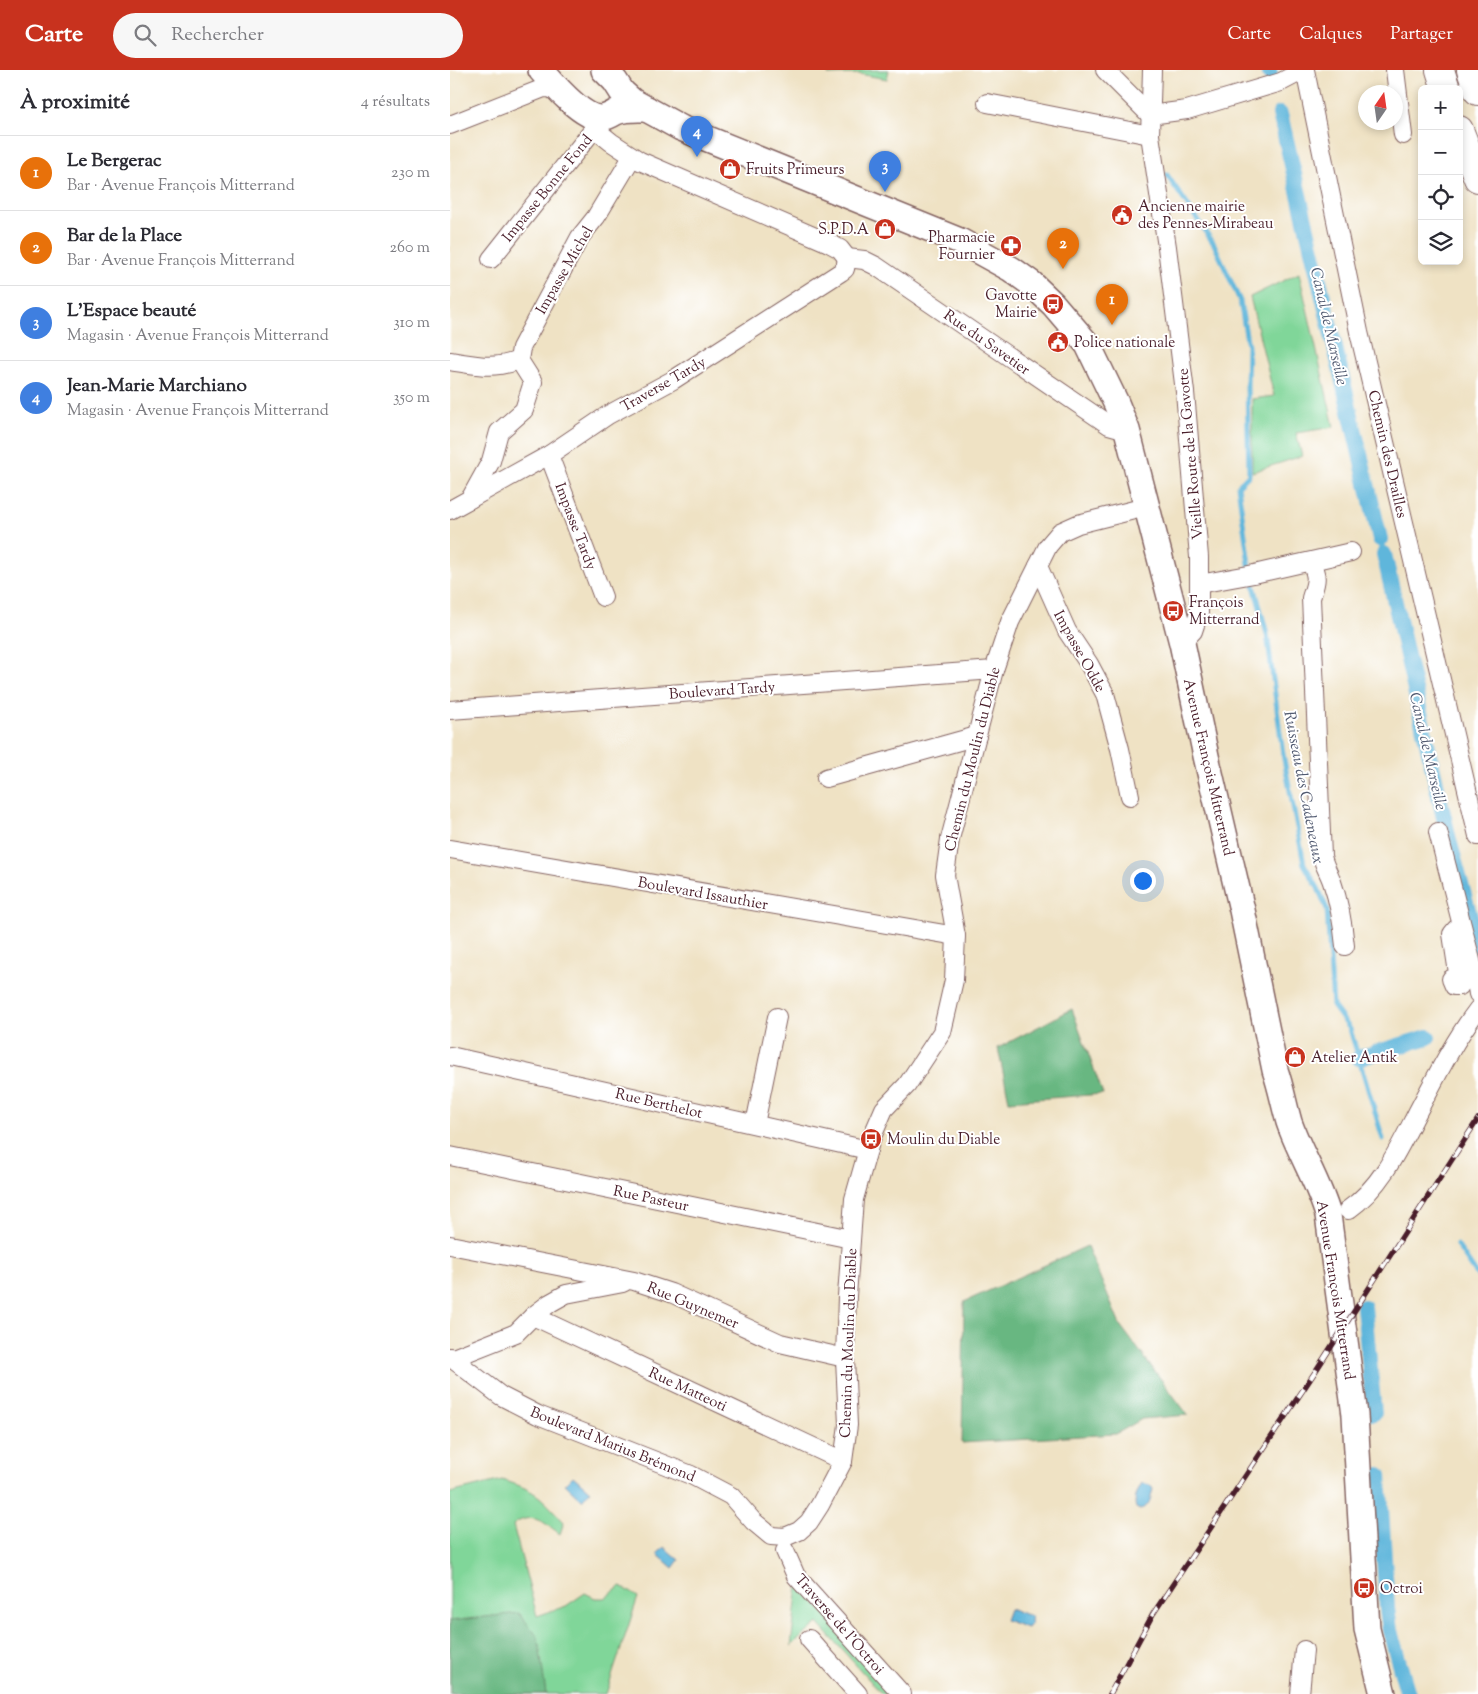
<!DOCTYPE html>
<html lang="fr">
<head>
<meta charset="utf-8">
<style>
  body { margin:0; font-family:"Sorts Mill Goudy",serif; background:#f7f7f7; color:#2b2b33 }
  .controls { position:absolute; right:15px; top:15px; display:grid; overflow:hidden; border-radius:8px; box-shadow:0 2px 8px #0003 }
  .controls button { width:45px; height:45px; display:grid; place-items:center; padding:0; border:0; border-bottom:1px solid #e1e1e2; background:#fff; color:#2b2b33; font:25px sans-serif }
  .compass { position:absolute; left:908px; top:15px; width:45px; height:45px; border-radius:50%; background:#fff; box-shadow:0 2px 8px #0003; rotate:13deg }
  .you { position:absolute; left:692px; top:810px; width:18px; height:18px; margin:-12px; border:4px solid #fff; border-radius:50%; background:#1a73e8; box-shadow:0 0 0 8px #1a73e833 }
  .badge { display:grid; place-items:center; width:32px; height:32px; border-radius:50%; background:#c8321e; color:#fff; font-size:16px; font-weight:700 }
  .pin { position:absolute; translate:-50% -41px; filter:drop-shadow(0 1px 2px #0008) }
  .pin::after { content:''; position:absolute; top:26px; width:18px; height:15px; background:inherit; clip-path:polygon(0 0,100% 0,50% 100%) }
  .list { margin:0; padding:0; list-style:none }
  h2 { display:flex; justify-content:space-between; align-items:center; height:65px; margin:0; padding:0 20px; font-size:21px }
  h2 small { font-size:16px; font-weight:400; color:#7c7c81 }
  .list li { display:grid; grid-template-columns:32px 1fr auto; gap:15px; align-items:center; box-sizing:border-box; height:75px; padding:0 20px; border-top:1px solid #e1e1e2 }
  .list b { display:block; font-size:19px; white-space:nowrap }
  .list p { margin:0; font-size:16px; white-space:nowrap; color:#7c7c81 }
  .list em { font-size:16px; font-style:normal; color:#7c7c81 }
  .icon { flex:none; width:28px; height:28px; fill:none; stroke:currentColor; stroke-width:2; stroke-linecap:round; stroke-linejoin:round }
  .map { position:relative; flex:none; width:1028px; height:1624px; overflow:hidden }
  header { display:flex; align-items:center; gap:30px; box-sizing:border-box; height:70px; padding:0 25px; background:#c8321e; color:#fff }
  header strong { font-size:24px }
  nav { display:flex; gap:28px; margin-inline-start:auto; font-size:18px }
  .search { width:350px; height:45px; background:#f7f7f7; display:flex; align-items:center; gap:12px; box-sizing:border-box; padding:0 18px; border-radius:28px; color:#7c7c81; font-size:19px }
  main { display:flex }
  aside { flex:1; background:#fff }
  .map>svg:first-child { display:block }
</style>
</head>
<body>
<header>
<strong>Carte</strong>
<div class="search"><svg class="icon" aria-label="search" viewBox="0 0 24 24"><circle cx="10" cy="10" r="6"/><path d="M15 15l6 6"/></svg>Rechercher</div>
<nav><a>Carte</a><a>Calques</a><a>Partager</a></nav>
</header>
<main>
<aside>
<h2>À proximité<small>4 résultats</small></h2>
<ul class="list">
<li><span class="badge" style="background:#e8710a">1</span><div><b>Le Bergerac</b><p>Bar · Avenue François Mitterrand</p></div><em>230 m</em></li>
<li><span class="badge" style="background:#e8710a">2</span><div><b>Bar de la Place</b><p>Bar · Avenue François Mitterrand</p></div><em>260 m</em></li>
<li><span class="badge" style="background:#3f7fe0">3</span><div><b>L'Espace beauté</b><p>Magasin · Avenue François Mitterrand</p></div><em>310 m</em></li>
<li><span class="badge" style="background:#3f7fe0">4</span><div><b>Jean-Marie Marchiano</b><p>Magasin · Avenue François Mitterrand</p></div><em>350 m</em></li>
</ul>
</aside>
<div class="map">
<svg width="1028" height="1624" viewBox="0 0 1028 1624">
  <rect width="100%" height="100%" fill="#fff"/>
  <filter id="ink" filterUnits="userSpaceOnUse"><feTurbulence type="fractalNoise" baseFrequency=".02" numOctaves="2"/><feDisplacementMap in="SourceGraphic" scale="10" xChannelSelector="R" yChannelSelector="G"/><feConvolveMatrix kernelMatrix="1 2 1 2 8 2 1 2 1" color-interpolation-filters="sRGB"/></filter>
  <filter id="wash" filterUnits="userSpaceOnUse"><feTurbulence type="fractalNoise" baseFrequency=".0096" numOctaves="4" result="noise"/><feDisplacementMap in="SourceGraphic" scale="20" xChannelSelector="R" yChannelSelector="G"/><feGaussianBlur stdDeviation="1.12" result="paint"/><feColorMatrix in="noise" values="0 0 0 0 0 0 0 0 0 0 0 0 0 0 0 0 0 1.4 0 .05"/><feComposite in="paint" operator="in"/></filter>
  <g filter="url(#wash)">
    <rect width="100%" height="100%" fill="#efe2c4"/>
    <!-- green -->
    <g fill="#80d699" stroke="#657a62">
      <polygon points="380,0 439,0 437,9 409,4 378,5"/>
      <polygon points="849,203 884,357 846,363 852,386 802,402 802,329 824,326 800,227"/>
      <path d="M52,1410C86,1420 90,1426 114,1452L110,1464C94,1452 81,1441 63,1455L87,1546L116,1536L135,1523L145,1528H155L171,1516L188,1527L156,1624H0V1423Z"/>
      <polygon points="348,1514 449,1624 432,1624 368,1553 341,1576"/>
    </g>
    <!-- forest -->
    <g fill="#68b781" stroke="#596b56">
      <polygon points="622,939 653,1024 559,1031 548,978"/>
      <polygon points="637,1176 670,1255 738,1345 692,1349 666,1364 512,1373 514,1232"/>
      <polygon points="69,1543 88,1567 96,1624 0,1624 0,1551"/>
    </g>
    <!-- water -->
    <g fill="#5eb6db" stroke="#546a83">
      <polygon points="123,1406 140,1421 132,1430 115,1414"/>
      <path d="M692,1413L700,1415L703,1419C701,1427 700,1437 690,1440L686,1438C683,1430 688,1419 692,1413Z"/>
      <polygon points="214,1477 229,1490 223,1498 207,1484"/>
      <polygon points="559,1539 581,1546 580,1551 581,1553 577,1558 555,1550"/>
    </g>
    <g fill="none" stroke-linecap="round" stroke-linejoin="round">
      <!-- stream -->
      <g stroke="#5eb6db" stroke-width="5">
        <polyline points="717,105 764,174 790,231 798,276 797,316 799,405 788,416 800,501"/>
        <polyline points="802,508 817,564 833,684 854,794 868,818 877,839 883,936 900,959 933,1069"/>
        <polyline points="1007,1175 1028,1206"/>
      </g>
      <!-- canal -->
      <g stroke="#5eb6db" stroke-width="16">
        <polyline points="819,0 820,4"/>
        <polyline points="830,44 930,469"/>
        <polyline points="934,484 999,770 1028,876"/>
        <polyline points="909,988 978,967"/>
        <polyline points="914,1237 924,1343"/>
        <polyline points="929,1405 937,1538 940,1561 958,1624"/>
      </g>
    </g>
  </g>
  <g filter="url(#ink)">
    <g fill="none" stroke-linecap="round" stroke-linejoin="round">
      <!-- minor casing -->
      <g stroke="#846361" stroke-width="20">
        <g id="minor">
          <polyline points="655,0 700,45"/>
          <polyline points="702,0 700,65 717,177 735,322 749,487 749,543 743,561 732,573"/>
          <polyline points="855,0 909,262 1028,766"/>
          <polyline points="945,0 953,65"/>
          <polyline points="537,33 700,65"/>
          <polyline points="700,45 737,40 831,12 854,0"/>
          <polyline points="139,46 145,59 161,72 190,91 379,173 390,179 397,188"/>
          <polyline points="0,55 94,18 109,19"/>
          <polyline points="397,188 414,190 426,196 659,355 677,360"/>
          <polyline points="41,189 151,50"/>
          <path d="M0,291C26,295 43,300 69,290"/>
          <polyline points="99,385 153,527"/>
          <polyline points="20,429 41,391 49,362 74,340 83,312 69,290 71,278 130,167 146,147 182,87"/>
          <polyline points="0,440 99,385 158,345 223,310 391,202 395,199 397,188"/>
          <path d="M860,492C869,507 866,512 861,528L872,786C874,796 879,803 882,812C889,832 893,855 895,876"/>
          <polyline points="588,496 617,561 639,594 655,624 670,679 680,726"/>
          <polyline points="749,514 804,504 901,482"/>
          <polyline points="0,640 544,600"/>
          <polyline points="376,708 527,666"/>
          <polyline points="988,762 1025,906 1028,924"/>
          <polyline points="0,779 506,866"/>
          <polyline points="1001,909 1004,916 1010,916 1002,864 1006,859 1009,858 1013,861"/>
          <polyline points="0,986 418,1080"/>
          <polyline points="305,1054 327,947"/>
          <polyline points="0,1086 401,1169"/>
          <path d="M898,1140C931,1117 948,1080 966,1045C985,1009 1003,972 1028,939"/>
          <polyline points="0,1175 184,1211 221,1223 330,1273 395,1288"/>
          <polyline points="83,1246 393,1391"/>
          <polyline points="0,1287 51,1326 88,1345 241,1405 281,1426 303,1451 321,1466 335,1467 349,1461 359,1452 370,1435 393,1391 398,1355 395,1288 397,1226 404,1129 421,1069 434,1039 457,1015 492,962 504,910 506,866 495,805 500,769 544,600 560,552 598,476 610,462 628,454 696,437"/>
          <polyline points="3,1288 66,1263 83,1246 100,1233 116,1224 173,1213"/>
          <polyline points="335,1481 346,1506 452,1624"/>
          <polyline points="359,1569 408,1624"/>
          <polyline points="850,1624 854,1580"/>
        </g>
      </g>
      <!-- secondary casing -->
      <g stroke="#846361" stroke-width="28">
        <g id="secondary">
          <path d="M91,0C103,14 133,49 152,48C158,47 161,45 166,42C175,38 187,39 197,39"/>
          <path d="M154,0L165,11L172,22L182,31L231,58L510,171L561,199L582,214L603,234L638,275L666,333L677,360L732,573L756,686L792,840L825,1000C831,1017 834,1035 839,1052C850,1084 869,1113 878,1145L905,1345L917,1559L933,1624"/>
        </g>
      </g>
      <!-- motorway casing -->
      <g stroke="#846361" stroke-width="30">
        <g id="motorway">
          <polyline points="990,0 996,19"/>
          <polyline points="1021,0 1028,21"/>
          <polyline points="1009,60 1028,108"/>
        </g>
      </g>
      <!-- minor -->
      <use href="#minor" stroke="#fff" stroke-width="18"/>
      <!-- secondary -->
      <use href="#secondary" stroke="#fff" stroke-width="25"/>
      <!-- motorway -->
      <use href="#motorway" stroke="#fff" stroke-width="28"/>
      <!-- rail casing -->
      <g stroke="#4a1f2b" stroke-width="5.5">
        <polyline id="rail" points="660,1624 703,1544 865,1302 1028,1049"/>
      </g>
      <!-- rail -->
      <use href="#rail" stroke="#fff" stroke-width="4" stroke-dasharray="11" stroke-linecap="butt"/>
    </g>
  </g>
  <!-- icons -->
  <defs>
    <g id="shop-disc" transform="scale(1.125)"><circle r="9.5" fill="#c8321e" stroke="#fff"/><path d="M-5-2.5h2.3a2.7 3.5 0 0 1 5.4 0H5L5.5 6h-11ZM-1.5-2.5h3a1.5 2.3 0 0 0-3 0Z" fill="#fff"/></g>
    <g id="civic-disc" transform="scale(1.125)"><circle r="9.5" fill="#c8321e" stroke="#fff"/><path d="M-.6-6.5H3V-4.5H.6V-3L4-1V1h2V6H-6V1h2V-1L-.6-3ZM-1.2 2.5V6h2.4V2.5Z" fill="#fff"/></g>
    <g id="pharmacy-disc" transform="scale(1.125)"><circle r="9.5" fill="#c8321e" stroke="#fff"/><path d="M-2-6h4v4h4v4h-4v4h-4v-4h-4v-4h4Z" fill="#fff"/></g>
    <g id="bus-disc" transform="scale(1.125)"><circle r="9.5" fill="#c8321e" stroke="#fff"/><path d="M-5-6H5V4H4V6H2V4H-2V6H-4V4H-5ZM-3.5-4V0h7V-4ZM-3.5 1.2v1.5H-2V1.2ZM2 1.2v1.5H3.5V1.2Z" fill="#fff"/></g>
  </defs>
  <g fill-rule="evenodd">
    <use href="#shop-disc" x="280" y="99"/>
    <use href="#civic-disc" x="672" y="145"/>
    <use href="#shop-disc" x="435" y="159"/>
    <use href="#pharmacy-disc" x="561" y="176"/>
    <use href="#bus-disc" x="603" y="234"/>
    <use href="#civic-disc" x="608" y="272"/>
    <use href="#bus-disc" x="723" y="541"/>
    <use href="#shop-disc" x="845" y="987"/>
    <use href="#bus-disc" x="421" y="1069"/>
    <use href="#bus-disc" x="914" y="1518"/>
  </g>
  <g text-anchor="middle" stroke-width="4" stroke-linejoin="round" paint-order="stroke">
    <!-- poi labels -->
    <g font-size="15" fill="#4a1f2b" stroke="#fff" text-anchor="start">
      <text x="296" y="104">Fruits Primeurs</text>
      <text x="688" y="141">Ancienne mairie<tspan x="688" dy="17">des Pennes-Mirabeau</tspan></text>
      <text x="419" y="164" text-anchor="end">S.P.D.A</text>
      <text x="545" y="172" text-anchor="end">Pharmacie<tspan x="545" dy="17">Fournier</tspan></text>
      <text x="587" y="230" text-anchor="end">Gavotte<tspan x="587" dy="17">Mairie</tspan></text>
      <text x="624" y="277">Police nationale</text>
      <text x="739" y="537">François<tspan x="739" dy="17">Mitterrand</tspan></text>
      <text x="861" y="992">Atelier Antik</text>
      <text x="437" y="1074">Moulin du Diable</text>
      <text x="930" y="1523">Octroi</text>
    </g>
    <!-- street labels -->
    <g font-size="15" fill="#4a1f2b" stroke="#fff">
      <text transform="translate(97 118) rotate(-51)" y="5">Impasse Bonne Fond</text>
      <text transform="translate(114 200) rotate(-60)" y="5">Impasse Michel</text>
      <text transform="translate(537 272) rotate(35)" y="5">Rue du Savetier</text>
      <text transform="translate(213 314) rotate(-30)" y="5">Traverse Tardy</text>
      <text transform="translate(740 384) rotate(-95)" y="5">Vieille Route de la Gavotte</text>
      <text transform="translate(938 384) rotate(77)" y="5">Chemin des Drailles</text>
      <text transform="translate(126 456) rotate(69)" y="5">Impasse Tardy</text>
      <text transform="translate(630 581) rotate(61)" y="5">Impasse Odde</text>
      <text transform="translate(272 620) rotate(-4)" y="5">Boulevard Tardy</text>
      <text transform="translate(522 689) rotate(-76)" y="5">Chemin du Moulin du Diable</text>
      <text transform="translate(759 697) rotate(77)" y="5">Avenue François Mitterrand</text>
      <text transform="translate(253 823) rotate(10)" y="5">Boulevard Issauthier</text>
      <text transform="translate(209 1033) rotate(13)" y="5">Rue Berthelot</text>
      <text transform="translate(201 1128) rotate(12)" y="5">Rue Pasteur</text>
      <text transform="translate(886 1220) rotate(81)" y="5">Avenue François Mitterrand</text>
      <text transform="translate(243 1235) rotate(23)" y="5">Rue Guynemer</text>
      <text transform="translate(398 1273) rotate(-88)" y="5">Chemin du Moulin du Diable</text>
      <text transform="translate(238 1319) rotate(25)" y="5">Rue Matteoti</text>
      <text transform="translate(163 1374) rotate(22)" y="5">Boulevard Marius Brémond</text>
      <text transform="translate(390 1554) rotate(49)" y="5">Traverse de l'Octroi</text>
    </g>
    <!-- water labels -->
    <g font-size="16" font-style="italic" fill="#525b71" stroke="#fff">
      <text transform="translate(880 256) rotate(77)" y="6">Canal de Marseille</text>
      <text transform="translate(979 681) rotate(77)" y="6">Canal de Marseille</text>
      <text transform="translate(855 717) rotate(79)" y="6">Ruisseau des Cadeneaux</text>
    </g>
  </g>
</svg>
<div class="controls">
<button>+</button>
<button>−</button>
<button><svg class="icon" aria-label="locate" viewBox="0 0 24 24"><circle cx="12" cy="12" r="6"/><path d="M12 2v4M12 18v4M2 12h4M18 12h4"/></svg></button>
<button><svg class="icon" aria-label="layers" viewBox="0 0 24 24"><path d="M12 4l9 5-9 5-9-5zM3 14l9 5 9-5"/></svg></button>
</div>
<svg class="compass" viewBox="-18 -18 36 36"><path d="M0-13l5 13h-10z" fill="#e53935"/><path d="M0 13l5-13h-10z" fill="#7c7c81"/></svg>
<div class="you"></div>
<div class="pin badge" style="left:662px;top:255px;background:#e8710a">1</div>
<div class="pin badge" style="left:613px;top:199px;background:#e8710a">2</div>
<div class="pin badge" style="left:435px;top:122px;background:#3f7fe0">3</div>
<div class="pin badge" style="left:247px;top:87px;background:#3f7fe0">4</div>
</div>
</main>
</body>
</html>
